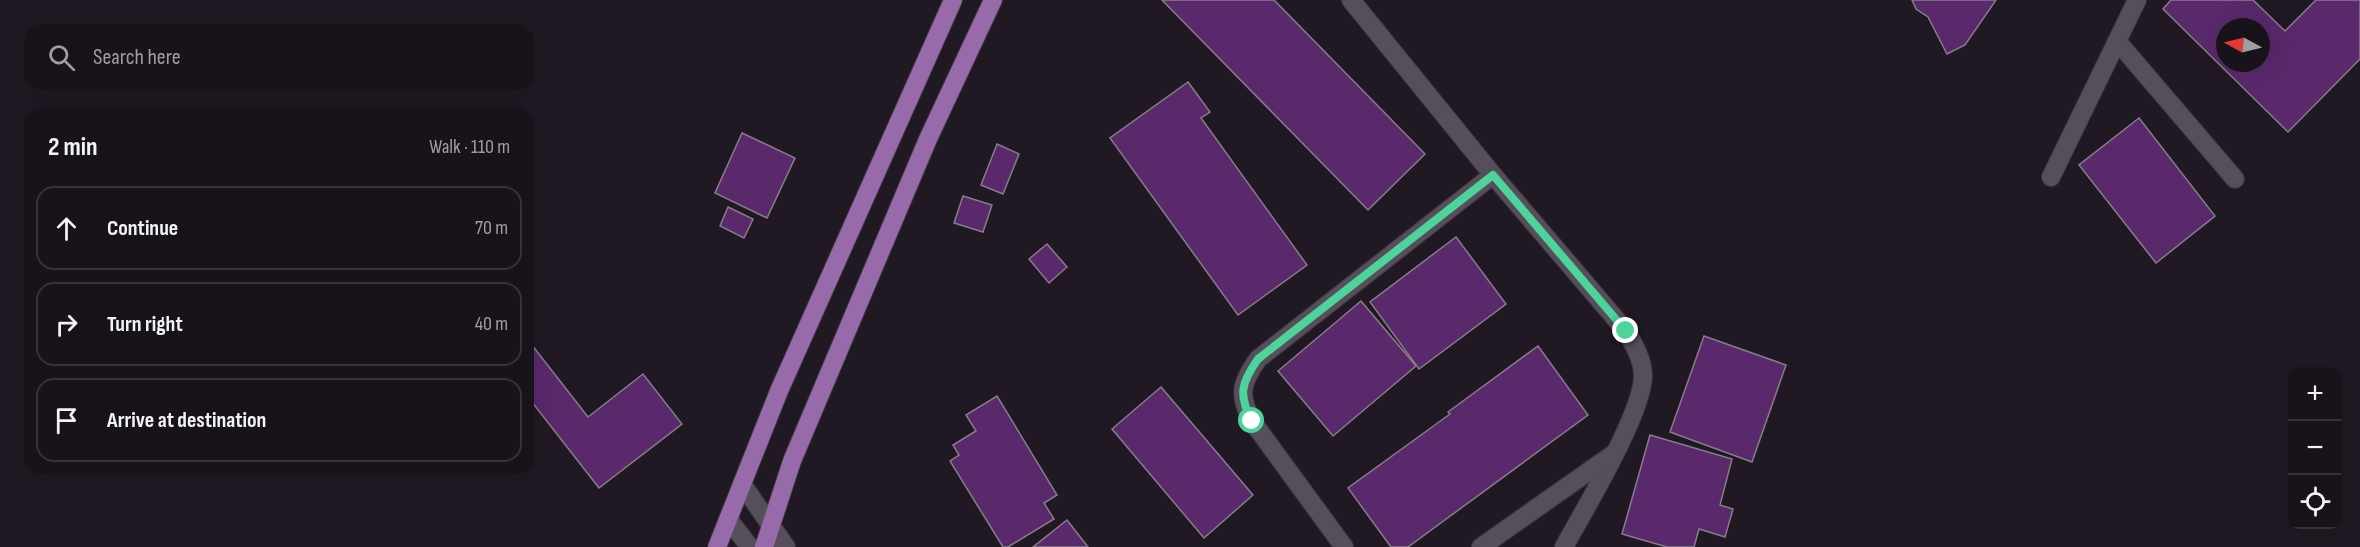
<!DOCTYPE html>
<html lang="en">
<head>
<meta charset="utf-8">
<style>
  body { margin:0; font-family:"Sofia Sans Condensed",sans-serif; background:#252027; color:#f1f3f6 }
  .controls { position:absolute; right:18px; bottom:18px; display:grid; overflow:hidden; border-radius:12px; box-shadow:0 6px 24px #0002 }
  .controls button { width:54px; height:54px; display:grid; place-items:center; padding:0; border:0; border-bottom:2px solid #363239; background:#18131a; color:#f1f3f6; font:30px sans-serif }
  .compass { position:absolute; left:2216px; top:18px; width:54px; height:54px; border-radius:50%; background:#18131a; box-shadow:0 6px 24px #0002; rotate:277deg }
  .stop { position:absolute; width:18px; height:18px; margin:-14px; border:4px solid #4ed39a; border-radius:50%; background:#fff }
  .stop.end { background:#4ed39a; border-color:#fff; box-shadow:0 2px 6px #0008 }
  .list { margin:0; padding:0; list-style:none }
  h2 { display:flex; justify-content:space-between; align-items:center; height:78px; margin:0; padding:0 24px; font-size:26px }
  h2 small { font-size:20px; font-weight:400; color:#9f9ea2 }
  .list li { display:grid; grid-template-columns:39px 1fr auto; gap:18px; align-items:center; box-sizing:border-box; height:84px; margin:0 12px 12px; padding:0 12px; border:2px solid #363239; border-radius:18px }
  .list b { display:block; font-size:22px; white-space:nowrap }
  .list em { font-size:20px; font-style:normal; color:#9f9ea2 }
  .icon { flex:none; width:33px; height:33px; fill:none; stroke:currentColor; stroke-width:2; stroke-linecap:round; stroke-linejoin:round }
  .map { position:relative; flex:none; width:2360px; height:547px; overflow:hidden }
  .search { position:absolute; background:#18131a; box-shadow:0 6px 24px #0002; left:24px; top:24px; width:510px; height:66px; display:flex; align-items:center; gap:15px; box-sizing:border-box; padding:0 21px; border-radius:18px; color:#9f9ea2; font-size:22px }
  .panel { position:absolute; background:#18131a; box-shadow:0 6px 24px #0002; left:24px; top:108px; width:510px; height:366px; border-radius:18px }
  .map>svg:first-child { display:block }
</style>
</head>
<body>
<div class="map">
<svg width="2360" height="547" viewBox="0 0 2360 547">
  <rect width="100%" height="100%" fill="#201923"/>
  <!-- building -->
  <g fill="#59296b" stroke="#867d8a" stroke-width="1.5" fill-rule="evenodd">
    <polygon points="1162,0 1274,0 1425,154 1368,210"/>
    <polygon points="1912,0 1996,0 1965,45 1947,54 1928,17 1916,9"/>
    <path d="M2171,0H2253L2285,31L2316,0H2360V59L2288,132L2163,9ZM2225,27H2261V63H2225Z"/>
    <polygon points="1188,82 1210,112 1201,118 1307,265 1238,315 1110,138"/>
    <polygon points="2139,118 2215,216 2156,263 2079,165"/>
    <polygon points="742,133 795,158 767,218 715,193"/>
    <polygon points="997,144 1019,154 1003,194 981,185"/>
    <polygon points="963,196 992,205 983,232 954,223"/>
    <polygon points="728,207 753,219 744,238 720,226"/>
    <polygon points="1456,237 1506,304 1419,369 1370,302"/>
    <polygon points="1047,244 1067,267 1049,283 1029,259"/>
    <polygon points="1361,301 1416,366 1333,436 1278,371"/>
    <polygon points="1704,336 1786,365 1752,462 1670,432"/>
    <polygon points="528,340 588,417 643,374 682,424 599,488 528,397"/>
    <polygon points="1538,346 1588,415 1408,547 1391,547 1348,488 1450,414 1448,412"/>
    <polygon points="1161,387 1253,495 1204,538 1112,429"/>
    <polygon points="997,396 1057,495 1044,503 1054,519 1008,547 1003,547 950,461 959,455 953,445 976,431 966,415"/>
    <polygon points="1650,435 1732,459 1720,505 1733,509 1725,537 1699,529 1694,547 1667,547 1622,534"/>
    <polygon points="1067,520 1088,547 1033,547"/>
  </g>
  <g fill="none" stroke-linecap="round" stroke-linejoin="round">
    <!-- minor casing -->
    <g stroke="#39343b" stroke-width="20">
      <g id="minor">
        <path d="M1351,0L1493,175L1626,331C1634,345 1642,358 1643,374C1644,412 1584,510 1564,547"/>
        <polyline points="2117,41 2235,179"/>
        <polyline points="2051,177 2137,0"/>
        <polyline points="742,484 786,547"/>
        <polyline points="728,519 750,547"/>
        <path d="M1344,547L1252,421C1238,395 1241,383 1258,359L1493,175"/>
        <polyline points="1481,547 1612,455"/>
      </g>
    </g>
    <!-- major casing -->
    <g stroke="#39343b" stroke-width="20">
      <g id="major">
        <polyline points="717,547 779,391 953,0"/>
        <polyline points="764,547 792,461 928,139 993,0"/>
      </g>
    </g>
    <!-- minor -->
    <use href="#minor" stroke="#564e5a" stroke-width="18"/>
    <!-- major -->
    <use href="#major" stroke="#976aaa" stroke-width="18"/>
  </g>
  <g fill="none" stroke-linecap="round" stroke-linejoin="round">
    <!-- route -->
    <path stroke="#4ed39a" stroke-width="8" d="M1252,421C1238,395 1241,383 1258,359L1493,175L1626,331"/>
  </g>
</svg>
<div class="controls">
<button>+</button>
<button>−</button>
<button><svg class="icon" aria-label="locate" viewBox="0 0 24 24"><circle cx="12" cy="12" r="6"/><path d="M12 2v4M12 18v4M2 12h4M18 12h4"/></svg></button>
</div>
<svg class="compass" viewBox="-18 -18 36 36"><path d="M0-13l5 13h-10z" fill="#e53935"/><path d="M0 13l5-13h-10z" fill="#9f9ea2"/></svg>
<div class="stop" style="left:1252px;top:421px"></div>
<div class="stop end" style="left:1626px;top:331px"></div>
<div class="search"><svg class="icon" aria-label="search" viewBox="0 0 24 24"><circle cx="10" cy="10" r="6"/><path d="M15 15l6 6"/></svg>Search here</div>
<section class="panel">
<h2>2 min<small>Walk · 110 m</small></h2>
<ul class="list">
<li><svg class="icon" aria-label="ahead" viewBox="0 0 24 24"><path d="M12 20V5M6 11l6-6 6 6"/></svg><div><b>Continue</b></div><em>70 m</em></li>
<li><svg class="icon" aria-label="right" viewBox="0 0 24 24"><path d="M7 20v-9h11M14 6l5 5-5 5"/></svg><div><b>Turn right</b></div><em>40 m</em></li>
<li><svg class="icon" aria-label="arrive" viewBox="0 0 24 24"><path d="M6 21V4h12l-3 4 3 4H6"/></svg><div><b>Arrive at destination</b></div></li>
</ul>
</section>
</div>
</body>
</html>
